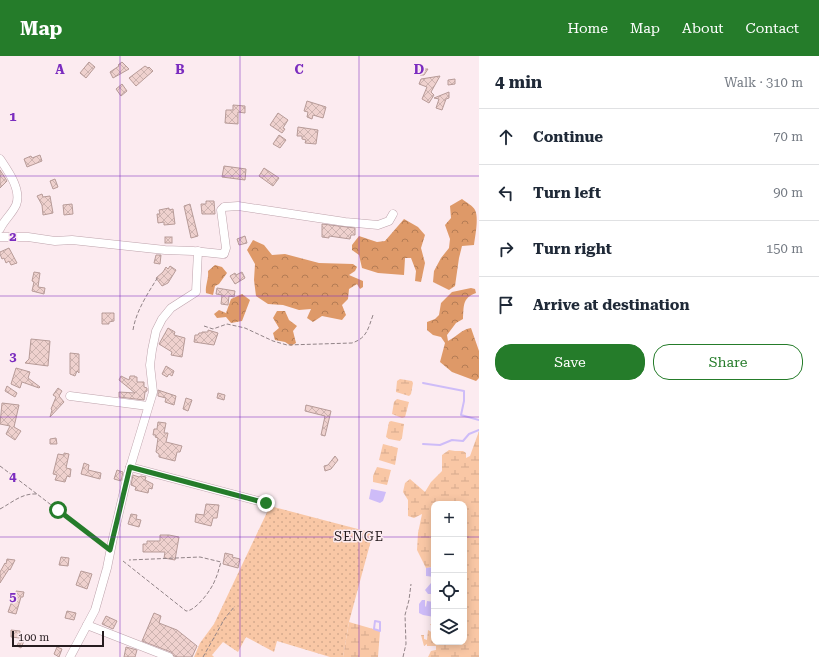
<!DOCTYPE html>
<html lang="en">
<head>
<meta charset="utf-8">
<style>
  body { margin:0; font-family:"Roboto Serif",serif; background:#f2f2f3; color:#1f2937 }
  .controls { position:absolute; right:12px; bottom:12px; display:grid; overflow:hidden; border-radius:8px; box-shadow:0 2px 10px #0003 }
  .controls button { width:36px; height:36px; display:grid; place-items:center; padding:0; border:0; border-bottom:1px solid #e0e1e3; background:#fff; color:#1f2937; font:20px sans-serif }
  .scale { position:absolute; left:12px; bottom:10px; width:92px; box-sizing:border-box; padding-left:4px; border:2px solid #261c1f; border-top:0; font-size:11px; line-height:14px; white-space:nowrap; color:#261c1f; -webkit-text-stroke:3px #fcebf0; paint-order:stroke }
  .stop { position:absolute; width:12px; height:12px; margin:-9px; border:3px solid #257c2a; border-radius:50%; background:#fff }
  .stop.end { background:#257c2a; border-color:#fff; box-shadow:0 1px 4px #0008 }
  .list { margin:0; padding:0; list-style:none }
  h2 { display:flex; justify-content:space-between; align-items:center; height:52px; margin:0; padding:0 16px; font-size:17px }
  h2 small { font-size:13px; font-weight:400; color:#747a83 }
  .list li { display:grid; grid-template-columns:26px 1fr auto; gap:12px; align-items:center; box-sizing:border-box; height:56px; padding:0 16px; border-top:1px solid #e0e1e3 }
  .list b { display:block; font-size:15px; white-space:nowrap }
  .list em { font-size:13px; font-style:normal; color:#747a83 }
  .actions { display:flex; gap:8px; padding:12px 16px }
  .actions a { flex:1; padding:9px 0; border:1px solid #257c2a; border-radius:16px; text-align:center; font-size:14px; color:#257c2a }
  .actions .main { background:#257c2a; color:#fff }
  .icon { flex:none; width:22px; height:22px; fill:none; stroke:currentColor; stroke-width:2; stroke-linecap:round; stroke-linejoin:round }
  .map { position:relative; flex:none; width:479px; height:601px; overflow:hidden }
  header { display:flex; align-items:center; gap:24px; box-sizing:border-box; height:56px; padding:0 20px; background:#257c2a; color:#fff }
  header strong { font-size:19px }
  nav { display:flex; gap:22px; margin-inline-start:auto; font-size:14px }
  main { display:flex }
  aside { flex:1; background:#fff }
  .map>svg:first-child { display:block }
</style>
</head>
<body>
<header>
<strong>Map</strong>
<nav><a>Home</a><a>Map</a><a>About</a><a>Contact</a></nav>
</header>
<main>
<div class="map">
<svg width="479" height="601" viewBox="0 0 479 601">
  <defs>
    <pattern id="grass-dots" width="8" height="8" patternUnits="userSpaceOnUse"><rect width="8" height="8" fill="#f9c7a5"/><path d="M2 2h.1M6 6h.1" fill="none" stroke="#d5aa8e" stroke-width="1.8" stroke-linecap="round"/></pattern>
    <pattern id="forest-crowns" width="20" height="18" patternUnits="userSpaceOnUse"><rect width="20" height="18" fill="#de9968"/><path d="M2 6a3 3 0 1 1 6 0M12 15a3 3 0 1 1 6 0" fill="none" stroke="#b47c55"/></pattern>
    <pattern id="wetland-marsh" width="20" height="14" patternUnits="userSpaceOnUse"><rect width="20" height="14" fill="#f9c7a5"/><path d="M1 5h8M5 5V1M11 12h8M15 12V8" fill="none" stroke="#d5aa8e"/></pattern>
    <pattern id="building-cross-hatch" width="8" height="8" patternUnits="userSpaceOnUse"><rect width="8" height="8" fill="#efd1ce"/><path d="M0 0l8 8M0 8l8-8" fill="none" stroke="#cdb3b0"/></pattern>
  </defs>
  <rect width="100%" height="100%" fill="#fcebf0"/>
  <!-- grass -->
  <polygon fill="url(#grass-dots)" points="270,450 373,477 349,566 343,601 330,601 277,585 274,596 246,581 238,596 223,586 212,599 214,601 194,601 200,587 214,568"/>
  <!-- forest -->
  <g fill="url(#forest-crowns)">
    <path d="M462,143C466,146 473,150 475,154C479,162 475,180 474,189L462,190L459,202L455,230L449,234L433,226L434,215L441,202L449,192L450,183L445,169L451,162L450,150Z"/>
    <polygon points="404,163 418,171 425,179 421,192 425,207 421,226 415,225 416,215 411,202 405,202 404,219 378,217 362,212 359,199 352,194 352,189 359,180 377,186 385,185"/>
    <polygon points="253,184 264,189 272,199 285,198 319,207 353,208 357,211 355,215 349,219 363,225 363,231 360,233 357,228 349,233 348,243 342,249 346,259 342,264 322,260 313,266 307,262 311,253 299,254 283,249 268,248 256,240 254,224 255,208 247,194"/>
    <path d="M215,209L222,211L227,217L219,228L215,230L213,239L206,237C205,229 209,223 208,215Z"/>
    <path d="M471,232L475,233L476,237C462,242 464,250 463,263L456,267L447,279L448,285C456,281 462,273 471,272L479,295V322L476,325L452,316L440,306L445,287L441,281L433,279L427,274V266L435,263L439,259L441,247L452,236Z"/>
    <polygon points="242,238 250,244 242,265 231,267 226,261 217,262 214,258 219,254 226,257 231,243"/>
    <polygon points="277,255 285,255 289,264 297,270 293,275 296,287 291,290 285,286 275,284 273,277 279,272 273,262"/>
  </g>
  <!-- wetland -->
  <g fill="url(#wetland-marsh)">
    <polygon points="400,323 412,325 413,327 411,338 409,340 396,336 397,325"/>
    <polygon points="397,343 409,346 405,361 402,362 392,358 394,346"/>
    <polygon points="391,365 404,368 402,382 400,385 389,383 386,381 389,366"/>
    <polygon points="479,375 479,601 428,601 431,595 436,594 436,590 427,590 427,588 424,590 421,579 424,579 424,583 427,584 428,574 433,577 434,572 432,571 430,568 434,568 434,586 464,586 464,448 434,448 434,512 433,511 426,512 417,494 418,477 422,458 414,462 408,460 408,444 403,436 405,427 410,423 425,436 431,426 442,415 442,399 449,394 455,395 463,395 466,397 466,402 470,400"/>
    <polygon points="383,388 398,392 395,409 379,404"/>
    <polygon points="377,411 391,414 387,429 373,426 373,420"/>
    <polygon points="349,566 380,575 378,601 343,601"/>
  </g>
  <!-- water -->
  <g fill="#cebcf8">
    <polygon points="371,433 386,436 383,445 380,447 369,443"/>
    <polygon points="433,511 434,521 426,520 426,512"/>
    <polygon points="434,526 434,538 428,538 425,534 431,527"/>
    <polygon points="422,544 425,544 425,550 426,551 427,545 434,546 434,561 423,559 419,557 419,548"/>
  </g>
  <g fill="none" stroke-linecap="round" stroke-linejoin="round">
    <!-- stream -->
    <g stroke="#cebcf8" stroke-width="2">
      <polyline points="423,327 464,335 464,345 461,359 479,364"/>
      <polyline points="423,388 440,389 452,384 463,385 469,378 479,374"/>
      <polygon points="375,565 380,566 380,575 374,573"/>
    </g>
  </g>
  <!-- building -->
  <g fill="url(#building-cross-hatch)" stroke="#b79b98">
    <polygon points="89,6 95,11 86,22 80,17"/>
    <polygon points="122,6 129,13 113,22 110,16 119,10 118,9"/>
    <polygon points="145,10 148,12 149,11 153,15 136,30 129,22"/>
    <polygon points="420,13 428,13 424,19 420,19"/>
    <polygon points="440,20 431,36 434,39 429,47 422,43 427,31 419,28 421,23"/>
    <polygon points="455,23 455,28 448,29 448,24"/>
    <polygon points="122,28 127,35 121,40 116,33"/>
    <polygon points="449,36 449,42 446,43 442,54 436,52 439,43 434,42"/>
    <polygon points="307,45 326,51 323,62 313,59 312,63 307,61 308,56 304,55"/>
    <polygon points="233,49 245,50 245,57 238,56 238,68 225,67 226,54 233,54"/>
    <polygon points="278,57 288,64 283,72 285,73 282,77 270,69"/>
    <polygon points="298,71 318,74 316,88 305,87 306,84 302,83 302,80 297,80"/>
    <polygon points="279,79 286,84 280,92 273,88"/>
    <polygon points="40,99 42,105 27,111 24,103 31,100 32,102"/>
    <polygon points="224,110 246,113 245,124 222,121"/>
    <polygon points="264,112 279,122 273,130 259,120"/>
    <polygon points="0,114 7,125 0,132"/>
    <polygon points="55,123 58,131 53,133 50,125"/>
    <polygon points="42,138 43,141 50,140 53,157 43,159 42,149 37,140"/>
    <polygon points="206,145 214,145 215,158 202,158 201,148 206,148"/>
    <polygon points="72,148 73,158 64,159 63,149"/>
    <polygon points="190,148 198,180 191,182 184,150"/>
    <polygon points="169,152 169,154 173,153 175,168 164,169 164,166 158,167 157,158 160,158 159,154"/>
    <polygon points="322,168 355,172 355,179 351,179 350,183 329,180 329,182 322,181"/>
    <polygon points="245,180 247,187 239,189 237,183"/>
    <rect x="165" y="181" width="7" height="6"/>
    <polygon points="9,192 17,207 11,209 9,205 6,207 4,202 2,203 0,198 0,196"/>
    <polygon points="156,199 161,199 160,208 154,207"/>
    <polygon points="170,210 176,214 168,227 162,230 156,222 163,216 166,211 168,213"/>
    <polygon points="34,216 40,217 38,231 45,232 44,238 32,235 34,226 32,225"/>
    <polygon points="242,216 245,222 235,228 230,220 235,217 236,219"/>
    <polygon points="217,232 235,235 234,241 229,240 228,249 221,248 222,239 216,238"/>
    <polygon points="102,257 114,257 114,265 109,266 109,268 102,268"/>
    <polygon points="168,272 175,276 174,279 185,282 182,301 171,299 172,296 159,288"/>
    <polygon points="208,274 218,277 214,289 194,286 195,279 198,279 199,277 202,277 202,276 208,276"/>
    <polygon points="31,283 50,285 48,310 25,307 29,303"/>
    <polygon points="70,297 79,298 79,317 77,315 75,320 70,318"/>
    <polygon points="166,310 174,315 172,320 169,318 167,321 162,318"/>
    <polygon points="16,312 30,316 28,322 40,331 39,332 22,326 20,332 11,328"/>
    <polygon points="121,320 129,324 130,320 135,320 135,321 137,321 137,326 144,326 144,331 147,332 147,335 145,336 144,344 119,341 119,336 135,337 119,324"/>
    <polygon points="7,330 17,337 15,341 5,335"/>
    <polygon points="58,332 62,335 59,340 64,346 50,361 52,354 51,353 56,341 53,339"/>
    <polygon points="158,334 176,340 174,349 165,346 166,342 158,340"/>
    <polygon points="218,337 225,339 224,344 217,342"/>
    <polygon points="186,342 192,344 188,355 183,353"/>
    <polygon points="2,347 19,349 14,371 21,375 15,384 6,378 10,370 0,368"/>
    <polygon points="306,349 331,355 325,380 321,379 325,360 305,355"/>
    <polygon points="158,366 166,367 164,377 168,377 166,386 182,390 180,396 177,396 175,405 159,401 159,398 156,396 158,382 155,381 156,379 153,379 154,373 157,373"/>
    <polygon points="56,382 57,388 50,388 50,383"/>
    <polygon points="64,397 69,398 66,412 71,413 70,421 67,420 65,426 55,424 57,419 53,418 58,398 64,399"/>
    <polygon points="335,400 338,404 331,413 325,415 324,410 328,409"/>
    <polygon points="84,407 89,409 88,414 101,417 100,423 81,418"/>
    <polygon points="117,414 123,416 121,425 114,423"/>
    <polygon points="133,419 139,421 141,420 146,421 145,424 153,428 152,433 149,432 148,437 135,434 136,431 131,429"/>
    <polygon points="206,448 219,449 217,462 213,462 211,470 195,466 196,458 204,459"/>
    <polygon points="131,458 137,459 136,463 141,464 139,471 128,468"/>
    <polygon points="160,479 169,479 179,481 175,504 164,502 165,496 143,496 143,488 147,488 147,485 160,485"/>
    <polygon points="225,497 233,499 232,501 240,503 238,512 223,508"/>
    <polygon points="61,501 69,502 68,510 59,509"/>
    <polygon points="7,503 15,504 10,514 9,513 0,527 0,516 5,507 6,508"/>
    <polygon points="81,515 92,518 87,533 76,529"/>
    <polygon points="16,535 24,536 23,541 21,541 16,558 8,556 12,545 15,546"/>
    <polygon points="67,555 76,557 74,564 65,562"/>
    <polygon points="154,557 161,560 159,567 177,574 197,590 192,601 178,601 174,600 171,596 142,585"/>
    <polygon points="106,560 117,565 113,573 102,568"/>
    <polygon points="11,574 20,575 20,582 11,581"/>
    <polygon points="20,583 24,585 21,592 17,590"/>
    <polygon points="57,591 62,593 59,601 54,598"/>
    <polygon points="126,591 137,594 135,601 124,601"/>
  </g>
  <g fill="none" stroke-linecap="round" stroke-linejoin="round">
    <!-- minor casing -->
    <g stroke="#bea3ac" stroke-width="9">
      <g id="minor">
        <path d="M0,103C8,115 22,134 16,149C12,158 4,164 0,173"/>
        <polyline points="0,181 28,181 55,185 72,184 165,194 193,195 222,198 224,198 226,192 221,154 224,151 238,150 345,166 378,169 389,165 393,158"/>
        <polyline points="70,340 148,350"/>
        <polyline points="130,411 266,447"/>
        <polyline points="87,569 169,601"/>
        <polyline points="70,601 95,554 107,512 113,482 128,418 153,336 150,309 152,294 156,275 162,263 171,252 196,236 198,195"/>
      </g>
    </g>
    <!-- path -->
    <g stroke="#918387" stroke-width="1" stroke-dasharray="4 2" stroke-linecap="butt">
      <path d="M204,270L213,273L227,268L245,272L273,285L287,289L352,287C367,282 368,273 373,259"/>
      <path d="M133,274C136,255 148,237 158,221"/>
      <polyline points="0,410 37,438"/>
      <path d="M0,453C13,446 22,437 37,438L103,489"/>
      <path d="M123,505L186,555C196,555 212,533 215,524C218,518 219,512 221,506L200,501L129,504"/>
      <polyline points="203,601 225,562 235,550"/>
      <polyline points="403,601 406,588 405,559 409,544 411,528"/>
    </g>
    <!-- minor -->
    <use href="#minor" stroke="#fff" stroke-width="8"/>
  </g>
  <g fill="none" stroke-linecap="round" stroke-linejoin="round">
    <!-- route -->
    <polyline stroke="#257c2a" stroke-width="5" points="58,454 110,494 130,411 266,447"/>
  </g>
  <!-- grid -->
  <path fill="none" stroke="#7b2cbf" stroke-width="1" stroke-opacity="0.55" d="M120,0V601M240,0V601M359,0V601M0,120H479M0,240H479M0,361H479M0,481H434M464,481H479"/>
  <g text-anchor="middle" stroke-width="3" stroke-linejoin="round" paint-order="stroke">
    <!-- quarter labels -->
    <g font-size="13" letter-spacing="1" fill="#261c1f" stroke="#fcebf0">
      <text x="359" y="485">SENGE</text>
    </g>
  </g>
  <g font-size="13" text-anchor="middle" font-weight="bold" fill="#7b2cbf" stroke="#fcebf0" stroke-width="3" stroke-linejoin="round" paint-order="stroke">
    <text x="60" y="18">A</text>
    <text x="180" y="18">B</text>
    <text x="299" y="18">C</text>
    <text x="419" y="18">D</text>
    <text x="13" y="65">1</text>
    <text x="13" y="185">2</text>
    <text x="13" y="305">3</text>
    <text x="13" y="425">4</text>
    <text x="13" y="545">5</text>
  </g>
</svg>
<div class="controls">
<button>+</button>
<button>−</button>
<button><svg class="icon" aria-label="locate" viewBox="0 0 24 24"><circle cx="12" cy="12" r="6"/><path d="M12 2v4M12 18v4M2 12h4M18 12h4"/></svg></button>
<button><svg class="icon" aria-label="layers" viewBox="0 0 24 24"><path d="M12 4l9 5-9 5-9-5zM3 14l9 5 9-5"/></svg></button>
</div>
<div class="scale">100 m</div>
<div class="stop" style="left:58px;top:454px"></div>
<div class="stop end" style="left:266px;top:447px"></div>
</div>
<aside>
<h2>4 min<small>Walk · 310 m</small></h2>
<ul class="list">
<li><svg class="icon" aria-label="ahead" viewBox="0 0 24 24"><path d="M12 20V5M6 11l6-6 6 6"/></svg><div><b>Continue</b></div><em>70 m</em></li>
<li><svg class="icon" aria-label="left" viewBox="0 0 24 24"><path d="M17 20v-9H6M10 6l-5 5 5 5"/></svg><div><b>Turn left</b></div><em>90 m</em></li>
<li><svg class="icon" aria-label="right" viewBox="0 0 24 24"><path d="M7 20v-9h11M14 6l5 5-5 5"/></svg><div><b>Turn right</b></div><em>150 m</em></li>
<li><svg class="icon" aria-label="arrive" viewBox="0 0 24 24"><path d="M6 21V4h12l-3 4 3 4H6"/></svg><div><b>Arrive at destination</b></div></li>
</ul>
<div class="actions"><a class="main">Save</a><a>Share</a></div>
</aside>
</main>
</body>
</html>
